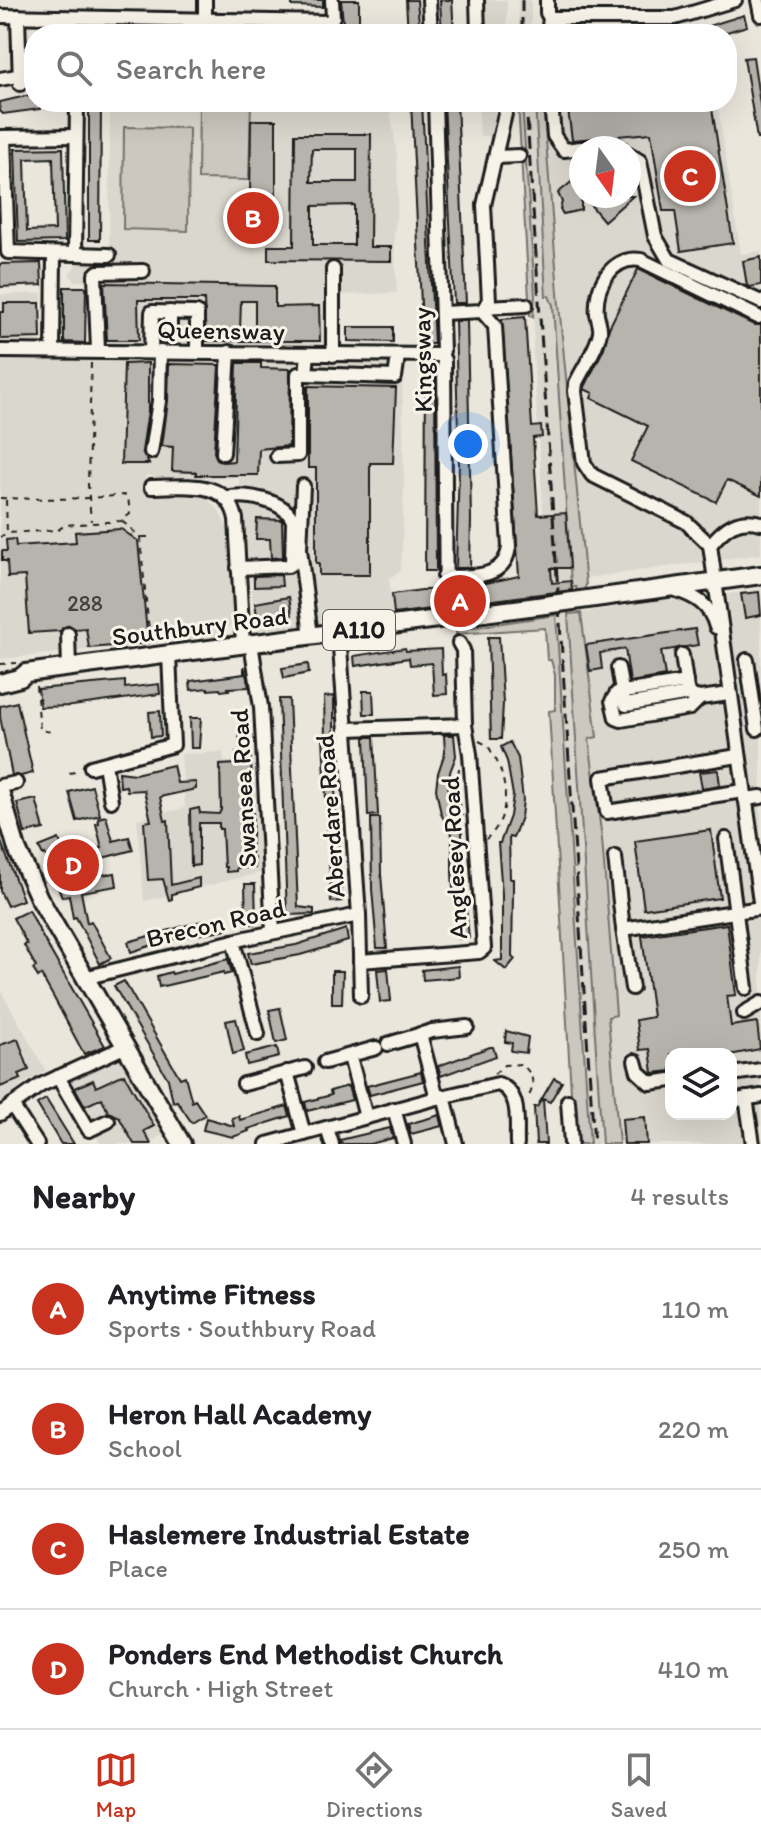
<!DOCTYPE html>
<html lang="en">
<head>
<meta charset="utf-8">
<style>
  body { margin:0; font-family:Itim,sans-serif; background:#f6f6f6; color:#202124 }
  .controls { position:absolute; right:24px; bottom:24px; display:grid; overflow:hidden; border-radius:16px; box-shadow:0 8px 32px #0002 }
  .controls button { width:72px; height:72px; display:grid; place-items:center; padding:0; border:0; border-bottom:2px solid #e0e0e0; background:#fff; color:#202124; font:40px sans-serif }
  .compass { position:absolute; left:569px; top:136px; width:72px; height:72px; border-radius:50%; background:#fff; box-shadow:0 8px 32px #0002; rotate:166deg }
  .you { position:absolute; left:468px; top:444px; width:28px; height:28px; margin:-20px; border:6px solid #fff; border-radius:50%; background:#1a73e8; box-shadow:0 0 0 12px #1a73e833 }
  .badge { display:grid; place-items:center; width:52px; height:52px; border-radius:50%; background:#c8321e; color:#fff; font-size:26px; font-weight:700 }
  .pin { position:absolute; translate:-50% -50%; border:4px solid #fff; box-shadow:0 2px 8px #0006 }
  .list { margin:0; padding:0; list-style:none }
  h2 { display:flex; justify-content:space-between; align-items:center; height:104px; margin:0; padding:0 32px; font-size:34px }
  h2 small { font-size:26px; font-weight:400; color:#757577 }
  .list li { display:grid; grid-template-columns:52px 1fr auto; gap:24px; align-items:center; box-sizing:border-box; height:120px; padding:0 32px; border-top:2px solid #e0e0e0 }
  .list b { display:block; font-size:30px; white-space:nowrap }
  .list p { margin:0; font-size:26px; white-space:nowrap; color:#757577 }
  .list em { font-size:26px; font-style:normal; color:#757577 }
  .icon { flex:none; width:44px; height:44px; fill:none; stroke:currentColor; stroke-width:2; stroke-linecap:round; stroke-linejoin:round }
  .map { position:relative; flex:none; width:761px; height:1144px; overflow:hidden }
  .search { position:absolute; background:#fff; box-shadow:0 8px 32px #0002; left:24px; right:24px; top:24px; height:88px; display:flex; align-items:center; gap:20px; box-sizing:border-box; padding:0 28px; border-radius:32px; color:#757577; font-size:30px }
  .sheet { height:584px; background:#fff }
  nav { display:flex; justify-content:space-around; align-items:center; box-sizing:border-box; height:112px; border-top:2px solid #e0e0e0; background:#fff; font-size:22px; color:#757577 }
  nav a { display:grid; justify-items:center; gap:4px }
  nav .on { color:#c8321e }
  .map>svg:first-child { display:block }
</style>
</head>
<body>
<div class="map">
<svg width="761" height="1144" viewBox="0 0 761 1144">
  <rect width="100%" height="100%" fill="#eae6dc"/>
  <filter id="ink" filterUnits="userSpaceOnUse"><feTurbulence type="fractalNoise" baseFrequency=".0125" numOctaves="2"/><feDisplacementMap in="SourceGraphic" scale="16" xChannelSelector="R" yChannelSelector="G"/><feConvolveMatrix kernelMatrix="1 2 1 2 8 2 1 2 1" color-interpolation-filters="sRGB"/></filter>
  <g filter="url(#ink)">
    <!-- built -->
    <g fill="#dad7ce" fill-rule="evenodd">
      <polygon points="474,0 507,0 507,34 475,34"/>
      <polygon points="518,0 531,0 531,34 519,34"/>
      <polygon points="110,102 386,102 390,109 397,155 398,200 394,236 397,293 341,295 341,344 0,348 0,295 42,293 42,345 90,345 89,281 76,281 69,275 76,264 109,258"/>
      <polygon points="478,102 498,102 490,136 480,136"/>
      <polygon points="522,102 535,102 546,296 553,305 572,592 567,592 568,614 602,1144 590,1144 554,594 543,594 542,588 548,587 533,352 535,296"/>
      <path d="M543,102H717L741,254L761,251V554L586,578L559,305ZM581,148H629V196H581Z"/>
      <polygon points="35,355 341,358 402,362 404,489 401,571 389,578 393,618 263,633 258,631 256,627 239,478 171,479 146,475 143,489 158,495 204,495 219,511 230,535 234,623 215,637 0,659 0,359"/>
      <path d="M761,589V1144H619L608,1016L616,1014L602,840L589,738L596,737L581,613L667,599L685,601L703,613L728,609V594ZM671,1054H731V1114H671Z"/>
      <polygon points="223,752 224,762 258,761 260,873 144,901 137,819 185,808 181,754"/>
      <polygon points="0,989 46,1071 23,1084 0,1105"/>
      <polygon points="122,1054 167,1132 147,1144 101,1144 62,1079"/>
    </g>
    <!-- green -->
    <g fill="#ccc8c0" stroke="#74726e" stroke-width="2">
      <polygon points="199,102 251,102 249,180 198,179"/>
      <polygon points="518,102 522,102 535,296 533,317 530,316"/>
      <polygon points="535,102 543,102 559,305 586,585 584,590 577,591 576,587 571,587 570,567 553,305 549,296 546,296"/>
      <polygon points="124,127 189,128 188,231 123,229"/>
      <polygon points="581,613 597,737 589,739 602,839 616,1015 608,1017 619,1144 602,1144 568,614"/>
      <polygon points="556,615 590,1144 574,1144 549,711 555,710 555,675 551,660 547,660 545,628 456,634 456,630"/>
    </g>
    <!-- building -->
    <g fill="#b6b4ac" stroke="#1c1c1c" stroke-width="2" fill-rule="evenodd">
      <polygon points="292,0 323,0 323,7 292,6"/>
      <polygon points="341,0 359,0 359,34 344,34"/>
      <polygon points="406,0 417,0 420,34 408,34"/>
      <polygon points="440,0 452,0 454,34 442,34"/>
      <polygon points="744,15 747,26 720,34 689,34 689,32"/>
      <polygon points="753,57 761,111 761,139 757,139 744,58"/>
      <polygon points="34,94 34,102 39,102 40,109 3,114 0,111 0,102"/>
      <polygon points="89,102 101,102 100,240 89,240"/>
      <polygon points="411,102 422,102 434,344 423,344"/>
      <polygon points="444,102 457,102 466,303 454,303"/>
      <polygon points="567,102 711,102 733,243 681,251 675,211 663,211 651,133 572,140"/>
      <polygon points="251,120 276,120 276,201 273,201 272,233 254,233 254,199 250,199"/>
      <path d="M295,134H371L370,247H391V261L268,260V246H294ZM312,149H357V182H311ZM354,205V245H313V206Z"/>
      <path d="M63,148L65,241L18,242L15,149ZM53,158L55,230L27,231L25,159Z"/>
      <polygon points="581,174 581,210 563,214 560,209 562,202 558,193"/>
      <polygon points="583,196 633,196 604,221"/>
      <polygon points="761,257 761,285 750,287 747,286 743,261"/>
      <polygon points="41,263 42,285 0,287 0,264"/>
      <polygon points="638,269 754,325 761,325 761,496 727,480 716,502 631,461 648,426 591,398 593,393 584,389 604,348 609,328"/>
      <path d="M104,283L275,286V307L319,306L320,341H206L204,300H138L139,340H107ZM241,301H255V331H240Z"/>
      <polygon points="64,287 86,287 85,343 64,342"/>
      <polygon points="4,303 40,303 41,338 0,339 0,312 4,312"/>
      <polygon points="525,317 532,427 541,426 542,437 533,438 538,515 566,513 570,568 551,568 552,583 571,581 572,590 455,605 455,586 477,585 519,576 502,319"/>
      <polygon points="455,321 467,321 471,519 470,567 465,568 456,568 459,465"/>
      <polygon points="348,327 393,327 393,342 348,341"/>
      <polygon points="148,363 148,411 142,451 149,464 121,464 124,364"/>
      <polygon points="237,363 261,363 261,368 290,369 289,446 259,449 258,475 196,475 196,472 172,471 173,447 162,446 168,401 169,364 219,365 214,452 218,461 223,462 234,461"/>
      <polygon points="426,364 435,364 436,571 425,571"/>
      <polygon points="308,386 396,388 393,463 370,463 370,575 319,575 319,563 316,563 316,468 308,468"/>
      <polygon points="257,519 282,520 283,557 271,558 270,539 256,539"/>
      <polygon points="121,529 138,541 148,643 89,648 86,628 76,629 69,625 60,631 29,633 25,576 8,577 7,561 2,561 2,551 7,551 6,540 15,539 16,546 76,542 75,532"/>
      <polygon points="281,575 282,586 254,587 254,576"/>
      <polygon points="422,590 433,590 437,608 394,614 392,594"/>
      <polygon points="759,592 761,615 745,618 741,594"/>
      <polygon points="289,597 292,615 258,621 255,603"/>
      <polygon points="695,629 698,645 661,651 665,676 630,682 625,649 600,653 602,669 590,671 586,645"/>
      <polygon points="488,637 499,637 503,703 501,739 491,739"/>
      <polygon points="405,648 406,651 441,649 442,675 446,674 447,694 434,695 432,663 410,665 409,658 355,666 354,656"/>
      <polygon points="308,664 309,673 284,678 282,668"/>
      <polygon points="244,666 249,687 228,688 229,690 221,691 220,689 208,690 208,688 191,690 190,681 244,674"/>
      <polygon points="125,681 125,688 159,684 160,694 72,706 40,707 38,689"/>
      <polygon points="363,691 373,691 374,714 364,714"/>
      <polygon points="334,696 334,773 342,901 331,902 323,737 325,737 324,697"/>
      <polygon points="279,699 289,699 298,907 314,909 314,914 287,915"/>
      <polygon points="17,702 33,773 21,776 12,775 0,717 0,706"/>
      <polygon points="160,711 161,736 151,737 149,712"/>
      <polygon points="190,718 201,718 199,748 191,748"/>
      <polygon points="248,721 252,778 248,778 249,813 253,813 251,857 254,858 255,868 236,868 236,871 226,872 226,867 224,867 222,829 219,829 219,823 199,823 199,865 191,866 190,810 199,808 200,813 219,814 221,810 220,765 236,764 236,752 240,752 239,722"/>
      <polygon points="444,735 454,735 456,756 450,772 448,792 451,811 462,830 462,867 469,938 459,939 458,903 454,904 452,872 452,834 441,814 436,789 438,773 445,752"/>
      <polygon points="365,737 374,737 378,815 368,816"/>
      <polygon points="510,742 518,758 523,800 521,817 513,838 509,837 510,879 513,879 513,893 512,957 515,959 506,970 495,961 502,960 502,894 498,843 500,843 510,816 513,795 507,761 501,747"/>
      <polygon points="173,765 177,783 196,782 196,789 160,797 165,821 168,820 171,885 199,878 199,887 172,894 172,899 169,900 163,879 148,880 144,822 151,821 144,790 127,791 126,786 120,787 119,772 135,774"/>
      <polygon points="718,770 720,785 702,788 699,772"/>
      <polygon points="92,786 100,815 77,821 69,792"/>
      <polygon points="36,799 44,829 25,833 17,803"/>
      <polygon points="106,816 113,841 129,837 133,850 95,860 101,875 115,873 117,886 81,892 87,923 91,921 111,958 100,964 76,917 73,918 69,895 62,897 45,854 43,855 39,847 59,839 67,860 102,848 96,824 99,823 98,818"/>
      <polygon points="371,818 380,818 381,874 387,948 377,948 372,889"/>
      <polygon points="711,830 720,898 644,909 635,841"/>
      <polygon points="0,839 23,900 7,906 0,891"/>
      <polygon points="245,884 255,884 256,924 246,924"/>
      <polygon points="29,910 42,936 105,1046 84,1054 54,998 41,975 38,977 33,969 36,967 24,945 27,944 13,918"/>
      <polygon points="224,918 227,929 165,941 131,952 128,942 202,921 203,923"/>
      <polygon points="727,924 736,995 727,996 731,1026 757,1022 760,1049 735,1054 671,1054 671,1071 653,1073 650,1049 640,1050 636,1020 653,1017 642,936"/>
      <polygon points="346,929 348,941 300,955 251,964 248,953 296,945"/>
      <polygon points="228,959 232,973 224,975 224,972 159,987 157,976 171,972 172,974"/>
      <polygon points="458,966 459,977 423,980 422,970"/>
      <polygon points="388,969 391,1001 380,1002 377,970"/>
      <polygon points="332,971 343,971 342,1004 332,1004"/>
      <polygon points="124,981 180,1078 185,1076 192,1102 195,1100 205,1115 192,1123 177,1101 173,1102 168,1079 114,986"/>
      <polygon points="280,1008 287,1040 276,1043 269,1010"/>
      <polygon points="236,1019 244,1051 233,1054 226,1021"/>
      <polygon points="506,1031 528,1037 526,1053 511,1051 512,1043 505,1042"/>
      <polygon points="18,1039 29,1070 19,1074 21,1079 0,1087 0,1045"/>
      <polygon points="277,1047 279,1057 247,1065 245,1055"/>
      <polygon points="490,1047 493,1047 496,1056 441,1076 438,1066"/>
      <polygon points="421,1072 423,1081 370,1095 367,1086"/>
      <polygon points="124,1074 154,1126 144,1131 151,1144 134,1144 119,1117 108,1112 102,1098 85,1106 75,1088 93,1080 96,1087"/>
      <polygon points="554,1078 562,1082 550,1102 543,1099 546,1144 536,1144 534,1107 537,1107"/>
      <polygon points="348,1086 352,1100 307,1111 305,1102 331,1095 330,1091"/>
      <polygon points="46,1099 74,1144 61,1144 37,1104"/>
      <polygon points="287,1106 290,1116 248,1129 249,1131 233,1137 203,1130 206,1118 234,1126 232,1118 239,1116 240,1120"/>
      <polygon points="440,1115 442,1126 411,1134 408,1124"/>
      <polygon points="645,1117 647,1144 624,1144 622,1119"/>
      <polygon points="390,1128 393,1138 370,1144 341,1144 340,1140"/>
    </g>
    <g fill="none" stroke-linecap="round" stroke-linejoin="round">
      <!-- minor-tunnel -->
      <polyline stroke="#c1beb6" stroke-width="12" stroke-dasharray="12 6" stroke-linecap="butt" points="240,34 241,20"/>
      <!-- minor casing -->
      <g stroke="#1c1c1c" stroke-width="18">
        <g id="minor">
          <polyline points="205,0 205,18"/>
          <polyline points="429,0 431,34"/>
          <polyline points="477,0 478,34"/>
          <polyline points="547,0 547,13 550,18 548,34"/>
          <polyline points="758,0 761,15"/>
          <polyline points="0,16 329,22 333,17 332,0"/>
          <polyline points="18,16 20,84"/>
          <polyline points="550,18 675,18 735,0"/>
          <polyline points="0,79 34,73"/>
          <polyline points="435,102 443,351 441,355 444,360 446,617"/>
          <polyline points="551,102 554,136 564,150 581,148"/>
          <polyline points="0,137 76,136"/>
          <polyline points="4,138 8,252 109,255"/>
          <polyline points="585,148 618,146 621,148"/>
          <polyline points="629,154 640,161 655,236 669,260 761,302"/>
          <polyline points="497,157 519,156"/>
          <polyline points="75,254 77,102"/>
          <polyline points="333,269 333,355"/>
          <polyline points="487,307 526,305"/>
          <polyline points="443,313 482,311 489,301 484,205 507,105"/>
          <path d="M758,317L641,260C612,255 594,287 597,314C598,320 601,326 600,332C597,349 583,368 576,383L575,391L584,463L592,475L686,522L710,545L761,909"/>
          <polyline points="170,336 170,312"/>
          <polyline points="53,350 54,254"/>
          <polyline points="98,350 95,275 98,272 143,271"/>
          <polyline points="0,351 441,355"/>
          <polyline points="151,351 152,312 197,313 197,352"/>
          <polyline points="306,374 395,377 398,356"/>
          <polyline points="151,452 159,401 160,352"/>
          <polyline points="223,453 229,352"/>
          <polyline points="277,456 298,455 298,374 306,374 308,354"/>
          <polyline points="303,486 300,549 311,636"/>
          <path d="M151,487C183,487 228,478 236,519L243,644"/>
          <path d="M225,498C245,493 285,500 293,521L292,563L288,566L238,568"/>
          <path d="M710,545C725,527 738,517 761,523"/>
          <path d="M444,577C471,576 505,580 509,547L495,326L482,311"/>
          <path d="M673,589C695,596 710,604 716,627"/>
          <polyline points="339,633 359,915 361,996"/>
          <polyline points="68,634 69,668"/>
          <polyline points="251,643 261,707 273,932"/>
          <polyline points="682,655 687,689 692,696 700,698 729,694"/>
          <polyline points="747,660 757,729"/>
          <polyline points="618,668 624,702 626,705 689,694"/>
          <polyline points="686,682 617,693 612,701 616,718 621,720 690,708 700,698"/>
          <polyline points="347,729 465,725"/>
          <polyline points="738,756 602,778 607,812 743,791"/>
          <polyline points="105,764 111,801"/>
          <polyline points="91,767 173,745 169,655"/>
          <polyline points="0,786 16,783"/>
          <polyline points="745,799 761,797"/>
          <polyline points="726,839 746,988"/>
          <polyline points="615,857 623,929 761,908"/>
          <polyline points="623,929 632,988"/>
          <polyline points="233,941 258,1034"/>
          <polyline points="360,961 479,952 484,948 470,754 465,725 463,650 459,643"/>
          <polyline points="84,978 246,938 359,915"/>
          <polyline points="744,1013 761,1003"/>
          <polyline points="420,1034 437,1098"/>
          <polyline points="388,1044 432,1031 467,1027"/>
          <polyline points="350,1057 366,1117"/>
          <polyline points="635,1061 638,1072 650,1083 671,1080"/>
          <polyline points="325,1062 376,1048"/>
          <polyline points="287,1072 304,1134"/>
          <polyline points="731,1074 761,1070"/>
          <polyline points="58,1077 89,1130 108,1121"/>
          <polyline points="244,1084 305,1068"/>
          <polyline points="444,1096 456,1144"/>
          <polyline points="746,1098 753,1144"/>
          <polyline points="568,1101 571,1144"/>
          <polyline points="731,1101 761,1096"/>
          <polyline points="12,1105 37,1144"/>
          <polyline points="394,1109 404,1144"/>
          <polyline points="0,1114 41,1085 124,1047"/>
          <polyline points="327,1128 332,1144"/>
          <path d="M267,1144L437,1098L498,1084C522,1093 516,1123 517,1144"/>
        </g>
      </g>
      <!-- major casing -->
      <g stroke="#1c1c1c" stroke-width="22">
        <g id="major">
          <polyline points="573,601 761,575"/>
          <polyline points="0,683 20,678 26,673 545,605"/>
          <polyline points="0,791 17,849 39,898 182,1144"/>
        </g>
      </g>
      <!-- path -->
      <g stroke="#1c1c1c" stroke-width="2" stroke-dasharray="6 6" stroke-linecap="butt">
        <polyline points="91,363 88,485 91,521"/>
        <path d="M0,498C41,499 82,500 123,495L128,497L130,514L121,521L65,525L58,530L7,533L0,537"/>
        <polyline points="6,500 7,533"/>
        <polyline points="122,521 140,537 150,642"/>
        <polyline points="142,537 149,537"/>
        <polyline points="0,664 17,663"/>
        <polyline points="36,686 40,730 52,732"/>
        <path d="M479,741L487,745C507,771 515,815 486,839"/>
        <polyline points="459,768 456,795 463,816"/>
        <polyline points="69,773 75,772"/>
        <path d="M494,1074L504,1065L521,1064C534,1074 536,1086 527,1099"/>
      </g>
      <!-- minor -->
      <use href="#minor" stroke="#f7f3e8" stroke-width="12"/>
      <!-- major -->
      <use href="#major" stroke="#f7f3e8" stroke-width="16"/>
      <!-- rail -->
      <g stroke="#1c1c1c" stroke-width="3" stroke-dasharray="12 6" stroke-linecap="butt">
        <polyline points="522,0 522,34"/>
        <polyline points="526,102 594,1144"/>
      </g>
      <!-- major-bridge casing -->
      <g stroke="#1c1c1c" stroke-width="22" stroke-linecap="butt">
        <polyline id="major-bridge" points="545,605 573,601"/>
      </g>
      <!-- major-bridge -->
      <use href="#major-bridge" stroke="#f7f3e8" stroke-width="16"/>
    </g>
  </g>
  <g text-anchor="middle" stroke-width="6" stroke-linejoin="round" paint-order="stroke">
    <!-- number labels -->
    <g font-size="22" fill="#424240">
      <text x="85" y="611">288</text>
    </g>
    <!-- shield labels -->
    <rect fill="#f7f3e8" stroke="#5e5c59" stroke-width="2" x="323" y="610" width="72" height="40" rx="6"/>
    <g font-size="24" font-weight="bold" fill="#1c1c1c">
      <text x="359" y="638">A110</text>
    </g>
    <!-- street labels -->
    <g font-size="26" fill="#1c1c1c" stroke="#f7f3e8">
      <text transform="translate(221 330) rotate(1)" y="9">Queensway</text>
      <text transform="translate(422 360) rotate(-91)" y="9">Kingsway</text>
      <text transform="translate(200 626) rotate(-7)" y="9">Southbury Road</text>
      <text transform="translate(243 788) rotate(-93)" y="9">Swansea Road</text>
      <text transform="translate(330 816) rotate(-94)" y="9">Aberdare Road</text>
      <text transform="translate(454 858) rotate(-93)" y="9">Anglesey Road</text>
      <text transform="translate(216 923) rotate(-13)" y="9">Brecon Road</text>
    </g>
  </g>
</svg>
<div class="controls">
<button><svg class="icon" aria-label="layers" viewBox="0 0 24 24"><path d="M12 4l9 5-9 5-9-5zM3 14l9 5 9-5"/></svg></button>
</div>
<svg class="compass" viewBox="-18 -18 36 36"><path d="M0-13l5 13h-10z" fill="#e53935"/><path d="M0 13l5-13h-10z" fill="#757577"/></svg>
<div class="you"></div>
<div class="pin badge" style="left:460px;top:601px">A</div>
<div class="pin badge" style="left:253px;top:218px">B</div>
<div class="pin badge" style="left:690px;top:176px">C</div>
<div class="pin badge" style="left:73px;top:865px">D</div>
<div class="search"><svg class="icon" aria-label="search" viewBox="0 0 24 24"><circle cx="10" cy="10" r="6"/><path d="M15 15l6 6"/></svg>Search here</div>
</div>
<section class="sheet">
<h2>Nearby<small>4 results</small></h2>
<ul class="list">
<li><span class="badge">A</span><div><b>Anytime Fitness</b><p>Sports · Southbury Road</p></div><em>110 m</em></li>
<li><span class="badge">B</span><div><b>Heron Hall Academy</b><p>School</p></div><em>220 m</em></li>
<li><span class="badge">C</span><div><b>Haslemere Industrial Estate</b><p>Place</p></div><em>250 m</em></li>
<li><span class="badge">D</span><div><b>Ponders End Methodist Church</b><p>Church · High Street</p></div><em>410 m</em></li>
</ul>
</section>
<nav>
<a class="on"><svg class="icon" aria-label="map" viewBox="0 0 24 24"><path d="M3 6l6-2 6 2 6-2v14l-6 2-6-2-6 2zM9 4v14M15 6v14"/></svg>Map</a>
<a><svg class="icon" aria-label="directions" viewBox="0 0 24 24"><path d="M12 3l9 9-9 9-9-9zM9 14v-3h6M13 9l2 2-2 2"/></svg>Directions</a>
<a><svg class="icon" aria-label="saved" viewBox="0 0 24 24"><path d="M7 4h10v16l-5-4-5 4z"/></svg>Saved</a>
</nav>
</body>
</html>
